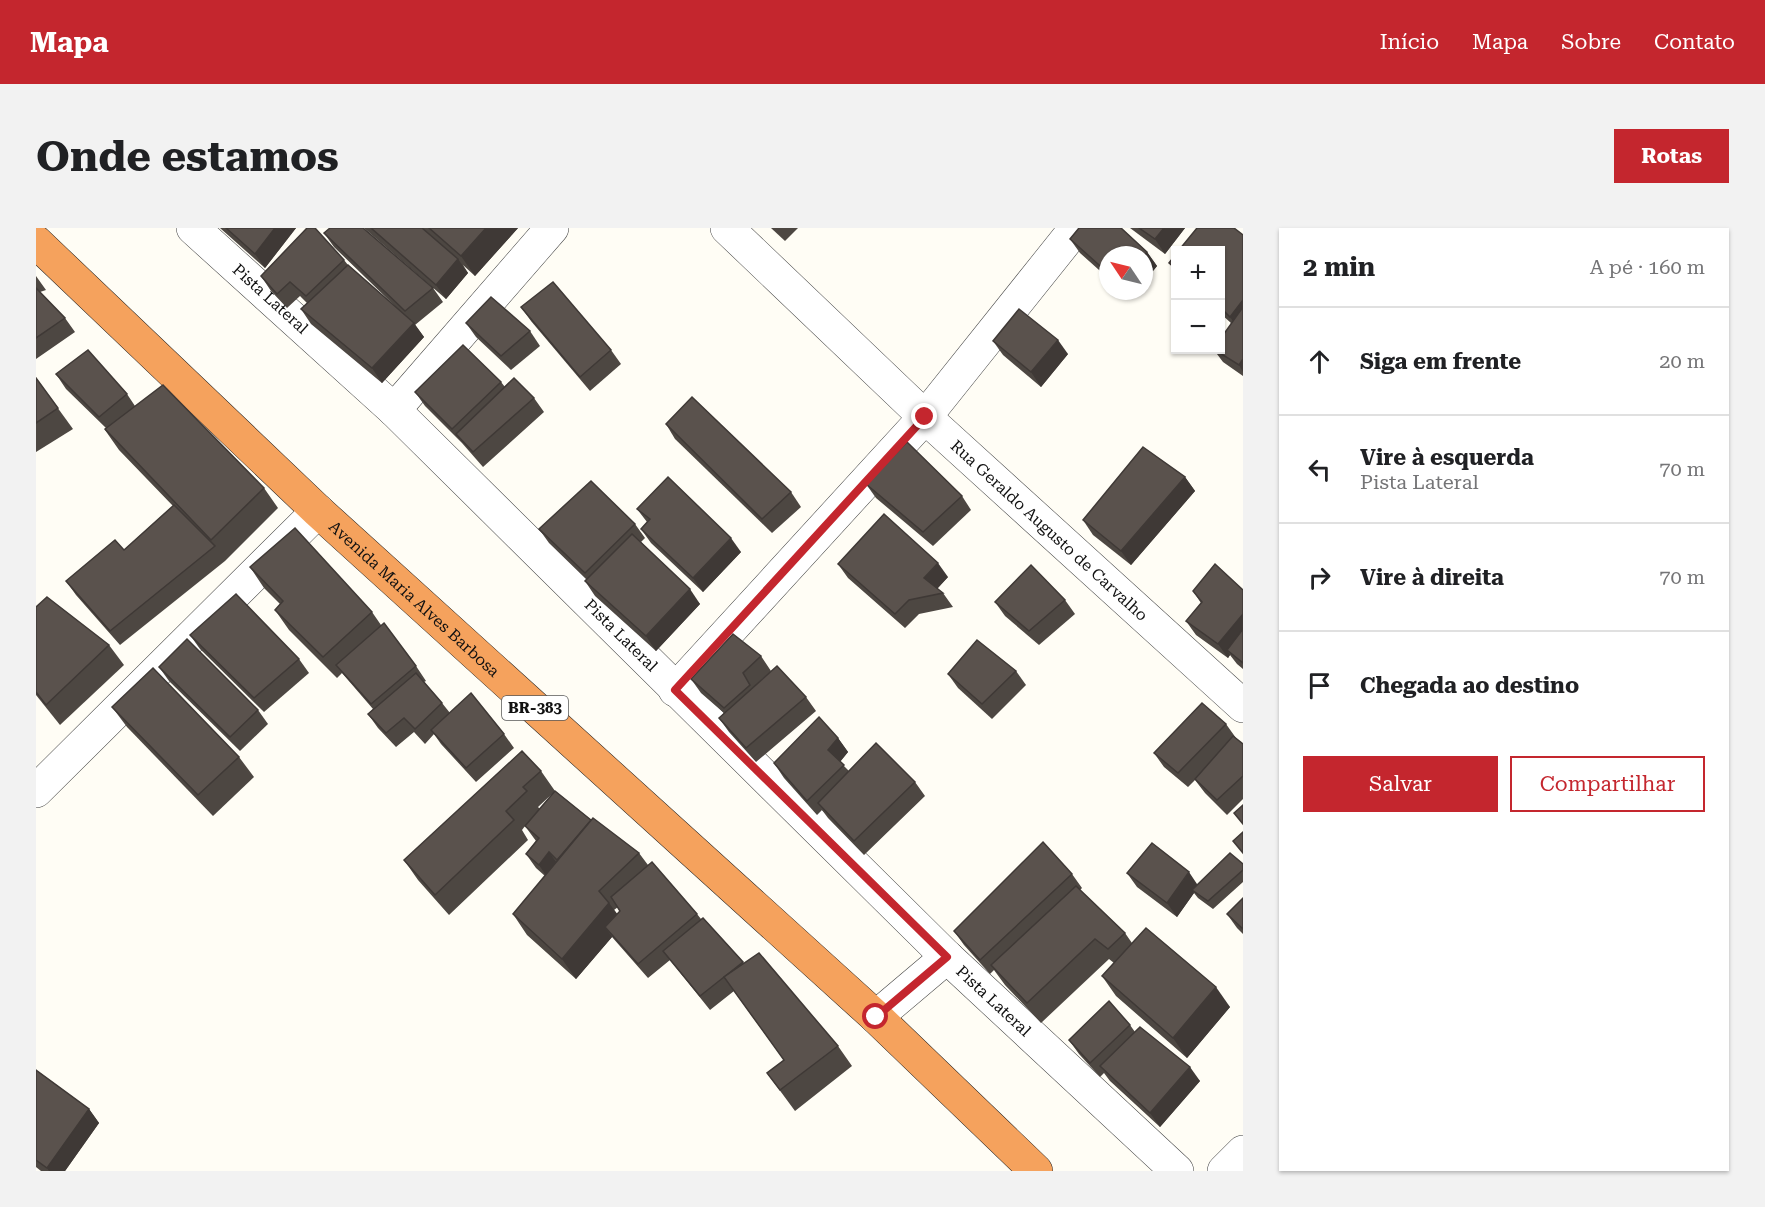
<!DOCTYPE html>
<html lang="pt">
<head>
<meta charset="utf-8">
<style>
  body { margin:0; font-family:"Roboto Serif",serif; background:#f2f2f2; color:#202124 }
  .controls { position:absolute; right:18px; top:18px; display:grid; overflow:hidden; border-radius:0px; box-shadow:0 2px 4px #0004 }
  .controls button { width:54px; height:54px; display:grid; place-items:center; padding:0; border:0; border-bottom:2px solid #e0e0e0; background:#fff; color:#202124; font:30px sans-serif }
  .compass { position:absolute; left:1063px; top:18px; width:54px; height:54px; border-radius:50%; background:#fff; box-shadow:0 2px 4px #0004; rotate:305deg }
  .stop { position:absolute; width:18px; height:18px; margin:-14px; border:4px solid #c4262e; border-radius:50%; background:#fff }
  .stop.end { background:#c4262e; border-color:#fff; box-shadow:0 2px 6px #0008 }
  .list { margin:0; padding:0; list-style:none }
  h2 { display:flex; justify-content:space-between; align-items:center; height:78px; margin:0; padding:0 24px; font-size:26px }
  h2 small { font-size:20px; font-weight:400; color:#757577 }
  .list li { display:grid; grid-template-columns:39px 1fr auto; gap:18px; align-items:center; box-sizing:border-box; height:108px; padding:0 24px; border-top:2px solid #e0e0e0 }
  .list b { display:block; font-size:22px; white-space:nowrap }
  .list p { margin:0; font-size:20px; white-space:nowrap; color:#757577 }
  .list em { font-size:20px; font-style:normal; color:#757577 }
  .actions { display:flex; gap:12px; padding:18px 24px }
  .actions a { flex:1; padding:14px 0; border:2px solid #c4262e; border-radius:0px; text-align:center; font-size:21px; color:#c4262e }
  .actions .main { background:#c4262e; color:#fff }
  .icon { flex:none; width:33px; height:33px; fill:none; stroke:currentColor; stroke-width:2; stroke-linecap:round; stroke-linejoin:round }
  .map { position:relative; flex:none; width:1207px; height:943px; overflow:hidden; border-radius:0px }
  header { display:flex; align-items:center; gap:36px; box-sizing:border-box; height:84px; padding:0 30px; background:#c4262e; color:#fff }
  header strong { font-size:28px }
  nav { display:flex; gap:33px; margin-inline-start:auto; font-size:21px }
  .intro { display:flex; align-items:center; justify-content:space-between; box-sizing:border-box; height:144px; padding:0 36px }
  h1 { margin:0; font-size:42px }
  .button { padding:15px 27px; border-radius:0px; background:#c4262e; color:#fff; font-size:21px; font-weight:700 }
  main { display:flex; gap:36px; padding:0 36px }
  aside { flex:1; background:#fff; border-radius:0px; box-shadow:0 2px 4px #0004 }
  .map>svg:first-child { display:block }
</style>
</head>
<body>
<header>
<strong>Mapa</strong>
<nav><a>Início</a><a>Mapa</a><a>Sobre</a><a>Contato</a></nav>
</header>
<div class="intro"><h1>Onde estamos</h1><a class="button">Rotas</a></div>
<main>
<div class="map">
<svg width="1207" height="943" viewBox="0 0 1207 943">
  <rect width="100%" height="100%" fill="#fffdf5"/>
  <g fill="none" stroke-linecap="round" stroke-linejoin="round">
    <!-- street casing -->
    <g stroke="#444" stroke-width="34">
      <g id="street">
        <path id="s1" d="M157,0L358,182L911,729L1141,943"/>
        <path id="s2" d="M691,0L889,189L1207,478"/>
        <polyline points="358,182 516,0"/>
        <polyline points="639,462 889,189 1040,0"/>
        <polyline points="0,563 282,283"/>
        <polyline points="840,789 911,729"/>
        <polyline points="1188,943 1207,924"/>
      </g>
    </g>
    <!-- highway casing -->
    <g stroke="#222" stroke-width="34">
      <g id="highway">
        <path id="s3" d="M0,14L282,283L840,789L1000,943"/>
      </g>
    </g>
    <!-- street -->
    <use href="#street" stroke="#fff" stroke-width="33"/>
    <!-- highway -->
    <use href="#highway" stroke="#f5a25d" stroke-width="33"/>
  </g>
  <!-- wall -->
  <g fill="#4d4742" fill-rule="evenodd">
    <polygon points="184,0 260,0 229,40"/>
    <polygon points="328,0 482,0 439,48 427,37 432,45 410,71"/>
    <polygon points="735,0 762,0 749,13"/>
    <polygon points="1043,0 1085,0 1111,24 1121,38 1108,54 1108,27 1072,27 1072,50 1044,25 1034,11"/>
    <polygon points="1094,0 1149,0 1129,26"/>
    <polygon points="288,5 397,60 407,74 379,97 388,109 346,155 275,96 265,81 271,75 264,68 251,80 235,63 225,48 308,32 312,37 363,82 298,19"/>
    <polygon points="1207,7 1207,148 1187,134 1178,122 1185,122 1195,95 1185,86 1185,22"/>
    <polygon points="0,48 10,62 4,64 29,90 39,104 0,131"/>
    <polygon points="485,79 575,122 585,136 554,163 495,93"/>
    <polygon points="430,95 494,103 504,118 475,142 440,109"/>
    <polygon points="957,113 1032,126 1005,159 967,127"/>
    <polygon points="20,146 91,166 99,178 228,260 242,280 189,333 84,417 40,367 30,353 88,322 137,278 83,222 69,202 70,200 30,161"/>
    <polygon points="0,150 37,201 0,224"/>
    <polygon points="465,154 469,159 498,170 508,184 447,239 426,215 389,178 379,164"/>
    <polygon points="630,196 755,264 765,279 736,305 639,211"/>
    <polygon points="1149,249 1159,263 1095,337 1057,307 1047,292"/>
    <polygon points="830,256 926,268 935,282 897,318 840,270"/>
    <polygon points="601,281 705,324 667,364 615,315 605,301 611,294"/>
    <polygon points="599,296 609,310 605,314 664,376 620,423 559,368 549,353 551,352 513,315 503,301"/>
    <polygon points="802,336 912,349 901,361 907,365 917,379 883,386 869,400 812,350"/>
    <polygon points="214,339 336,384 345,397 380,438 390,453 388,454 406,475 414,485 468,506 478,520 440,554 405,516 398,506 389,516 378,504 360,519 342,500 332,486 337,481 306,445 301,450 253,402 239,382 244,376 228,360"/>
    <polygon points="1207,362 1207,441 1201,436 1194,427 1192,430 1160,407 1150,393 1165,375 1157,363"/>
    <polygon points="1029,372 1039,386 1003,417 969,388 959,374"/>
    <polygon points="0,379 73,417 88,437 24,497 0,467"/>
    <polygon points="154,407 263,431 273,445 228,484 164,421"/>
    <polygon points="725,428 735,443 717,460 770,469 780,483 720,534 693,504 683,490 688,485 665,465 655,451"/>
    <polygon points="123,439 222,482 232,496 204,523 133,453"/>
    <polygon points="980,443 990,457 956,491 922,460 912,446"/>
    <polygon points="76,479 203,529 218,549 177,588 91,499"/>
    <polygon points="1190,496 1200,510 1207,516 1207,571 1191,587 1169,565 1159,552 1152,559 1128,539 1118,525"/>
    <polygon points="802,510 812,524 804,534 813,543 879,554 889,568 828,627 792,590 786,582 781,587 748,550 738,535"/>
    <path d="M505,543L519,563L555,592L603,625L612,637L661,686L665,691L667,690L708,735L802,818L816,838L759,883L731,845L748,832L698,763L674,782L634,732L612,750L576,709L540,751L491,707L477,686L509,648L500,640L490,626L500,613L489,598L486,602L492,612L413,687L382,652L368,632ZM516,566L504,581L502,579ZM582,679L584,683L581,686L578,682Z"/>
    <polygon points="1207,636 1207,654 1177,681 1162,670 1158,665 1141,689 1101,659 1091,645 1162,657"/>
    <polygon points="1036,646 1046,660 1044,662 1089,705 1096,715 1194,779 1151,830 1080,768 1066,748 1078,735 1073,731 1005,795 969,757 958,742 954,746 928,717 918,703"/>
    <polygon points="1207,670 1207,706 1201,700 1191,686"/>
    <polygon points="1094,797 1099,804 1164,853 1124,899 1074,853 1068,845 1064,849 1043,826 1033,812"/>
    <polygon points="0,842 53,881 63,895 29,943 5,943 0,939"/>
  </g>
  <!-- shaded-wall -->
  <g fill="#3f3936">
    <polygon points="239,0 260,0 229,40 219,26"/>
    <polygon points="450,0 482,0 439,48 425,28"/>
    <polygon points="1128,0 1149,0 1129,26 1119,11"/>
    <polygon points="1111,24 1121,38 1108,54 1108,28"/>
    <polygon points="422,31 432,45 410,71 400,57"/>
    <polygon points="1089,63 1100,63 1094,70"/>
    <polygon points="1207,72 1207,99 1204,103 1194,89"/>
    <polygon points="378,95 388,109 346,155 336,140"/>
    <polygon points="1022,112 1032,126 1005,159 995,144"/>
    <polygon points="1207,131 1207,144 1203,137"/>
    <polygon points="1149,249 1159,263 1095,337 1085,323"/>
    <polygon points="695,310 705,324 667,364 657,350"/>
    <polygon points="902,335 912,349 898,364 888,350"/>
    <polygon points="654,361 664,376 620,423 610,408"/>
    <polygon points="1207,386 1207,412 1191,422 1194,427 1192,430 1182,416"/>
    <polygon points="802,510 812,524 802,536 792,522"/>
    <polygon points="513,624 523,638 513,652 503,637"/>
    <polygon points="1153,644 1163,659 1156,662 1158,665 1141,689 1131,675"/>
    <polygon points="573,675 588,695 569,699 576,709 540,751 526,731"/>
    <polygon points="1180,759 1194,779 1151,830 1137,810"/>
    <polygon points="1154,839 1164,853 1124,899 1114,885"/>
    <polygon points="53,881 63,895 29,943 13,943 11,940"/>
  </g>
  <!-- building -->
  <g fill="#5a524d" stroke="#3f3936" stroke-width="1.5">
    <polygon points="190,0 239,0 219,26"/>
    <polygon points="271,0 279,0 308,32 270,68 254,54 241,66 225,48"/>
    <polygon points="294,0 327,0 397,60 369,83 288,5"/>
    <polygon points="335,0 386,0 422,31 400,57"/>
    <polygon points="393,0 450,0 425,28"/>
    <polygon points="1043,0 1085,0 1111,24 1108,28 1108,27 1072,27 1072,45 1034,11"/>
    <polygon points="1103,0 1128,0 1119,11"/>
    <polygon points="1161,0 1198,0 1207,7 1207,72 1194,89 1185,80 1185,22 1143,22"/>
    <polygon points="1140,26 1140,41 1133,35"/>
    <polygon points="312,37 378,95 336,140 265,81"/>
    <polygon points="517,54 575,122 544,149 485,79"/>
    <polygon points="0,60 29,90 0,110"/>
    <polygon points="455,69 494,103 465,128 430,95"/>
    <polygon points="1207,79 1207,131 1203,137 1179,122 1185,122 1185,110"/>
    <polygon points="983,81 1022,112 995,144 957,113"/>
    <polygon points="427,117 465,154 416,201 379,164"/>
    <polygon points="52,122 91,166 63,189 20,146"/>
    <polygon points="0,150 22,180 0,195"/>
    <polygon points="478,150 498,170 437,224 420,206"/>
    <polygon points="127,157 228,260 175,312 69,201"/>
    <polygon points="656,169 755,264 726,291 630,196"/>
    <polygon points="871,214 926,268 887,304 830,256"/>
    <polygon points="1107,219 1149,249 1085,323 1047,292"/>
    <polygon points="632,249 695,310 657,350 605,301 614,291 601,281"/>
    <polygon points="555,253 599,296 549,345 503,301"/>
    <polygon points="138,277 179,318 74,403 30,353 79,312 88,322"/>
    <polygon points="848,286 902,335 888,350 907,365 873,372 859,386 802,336"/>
    <polygon points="259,300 336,384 287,429 239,382 247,373 214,339"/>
    <polygon points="596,306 654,361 610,408 549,353"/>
    <polygon points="1179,336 1207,362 1207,386 1182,416 1150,393 1166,374 1157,363"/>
    <polygon points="995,337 1029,372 993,403 959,374"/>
    <polygon points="200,366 263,431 218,470 154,407"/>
    <polygon points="11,369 73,417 10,477 0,464 0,379"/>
    <polygon points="348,395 380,438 335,476 300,437"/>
    <polygon points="1207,401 1207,435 1191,422"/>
    <polygon points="697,406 725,428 707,445 714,457 688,480 655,451"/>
    <polygon points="151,411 222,482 194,509 123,439"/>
    <polygon points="941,412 980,443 946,476 912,446"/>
    <polygon points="741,438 770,469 710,520 683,490"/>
    <polygon points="117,440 203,529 162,567 76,479"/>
    <polygon points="380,445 406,475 379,501 368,490 350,505 332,486"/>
    <polygon points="435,465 468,506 430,540 395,502"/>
    <polygon points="1166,475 1190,496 1142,545 1118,525"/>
    <polygon points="783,489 802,510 792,522 808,537 771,573 738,535"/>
    <polygon points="1197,508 1207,516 1207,548 1181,572 1159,551"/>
    <polygon points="840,515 879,554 818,613 782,575"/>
    <polygon points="486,523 505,543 487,559 491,563 470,583 478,592 399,667 368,632"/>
    <polygon points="519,563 555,592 521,632 513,624 503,637 490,626 503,610 489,598"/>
    <polygon points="1207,577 1207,596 1198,585"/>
    <polygon points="557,590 603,625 563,663 573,675 526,731 477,686"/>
    <polygon points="1207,604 1207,625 1197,613"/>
    <polygon points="1007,614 1036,646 944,732 918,703"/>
    <polygon points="1116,615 1153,644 1131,675 1091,645"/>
    <polygon points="1194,625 1207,636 1207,642 1172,673 1156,662"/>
    <polygon points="616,634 661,686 602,736 569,699 584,683 575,669"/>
    <polygon points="1040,658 1089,705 1072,721 1059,711 991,775 955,737"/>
    <polygon points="1207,670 1207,701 1191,686"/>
    <polygon points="667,690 707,734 664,768 627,723"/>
    <polygon points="1110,700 1180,759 1137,810 1066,748"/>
    <polygon points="723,725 802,818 744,862 731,845 748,832 688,749"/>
    <polygon points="1073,773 1094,797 1054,835 1033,812"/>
    <polygon points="1104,799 1154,839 1114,885 1064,838"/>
    <polygon points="0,842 53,881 11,940 0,932"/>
  </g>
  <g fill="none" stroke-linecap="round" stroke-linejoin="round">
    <!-- route -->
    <polyline stroke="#c4262e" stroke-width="8" points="840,789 911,729 639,462 889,189"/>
  </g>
  <g text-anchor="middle" stroke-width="6" stroke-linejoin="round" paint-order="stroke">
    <!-- shield labels -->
    <rect fill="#fff" stroke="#585858" stroke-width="1.5" x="466" y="468" width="66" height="24" rx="4.5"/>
    <g font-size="15" font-weight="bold" fill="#111">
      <text x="499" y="485">BR-383</text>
    </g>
    <!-- street labels -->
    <g font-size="16" fill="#111" stroke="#fff">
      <text dy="6" stroke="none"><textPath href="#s1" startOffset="105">Pista Lateral</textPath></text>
      <text dy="6" stroke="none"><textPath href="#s2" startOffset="442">Rua Geraldo Augusto de Carvalho</textPath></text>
      <text dy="6" stroke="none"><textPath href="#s3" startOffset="520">Avenida Maria Alves Barbosa</textPath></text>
      <text dy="6" stroke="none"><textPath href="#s1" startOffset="591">Pista Lateral</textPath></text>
      <text dy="6" stroke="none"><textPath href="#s1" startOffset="1113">Pista Lateral</textPath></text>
    </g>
  </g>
</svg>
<div class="controls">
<button>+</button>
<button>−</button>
</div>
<svg class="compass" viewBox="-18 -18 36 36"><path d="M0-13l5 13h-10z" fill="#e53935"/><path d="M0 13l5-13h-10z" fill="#757577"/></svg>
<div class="stop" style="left:840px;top:789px"></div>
<div class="stop end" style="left:889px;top:189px"></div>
</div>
<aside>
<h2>2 min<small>A pé · 160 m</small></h2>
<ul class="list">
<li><svg class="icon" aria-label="ahead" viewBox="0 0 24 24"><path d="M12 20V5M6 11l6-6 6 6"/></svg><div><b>Siga em frente</b></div><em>20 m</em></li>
<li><svg class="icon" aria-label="left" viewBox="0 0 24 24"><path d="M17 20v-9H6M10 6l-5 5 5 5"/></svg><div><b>Vire à esquerda</b><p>Pista Lateral</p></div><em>70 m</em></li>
<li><svg class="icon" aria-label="right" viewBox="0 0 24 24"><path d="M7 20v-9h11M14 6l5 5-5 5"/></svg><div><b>Vire à direita</b></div><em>70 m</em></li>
<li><svg class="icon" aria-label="arrive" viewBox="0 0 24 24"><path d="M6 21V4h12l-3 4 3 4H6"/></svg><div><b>Chegada ao destino</b></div></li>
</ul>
<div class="actions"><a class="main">Salvar</a><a>Compartilhar</a></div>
</aside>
</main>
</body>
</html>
